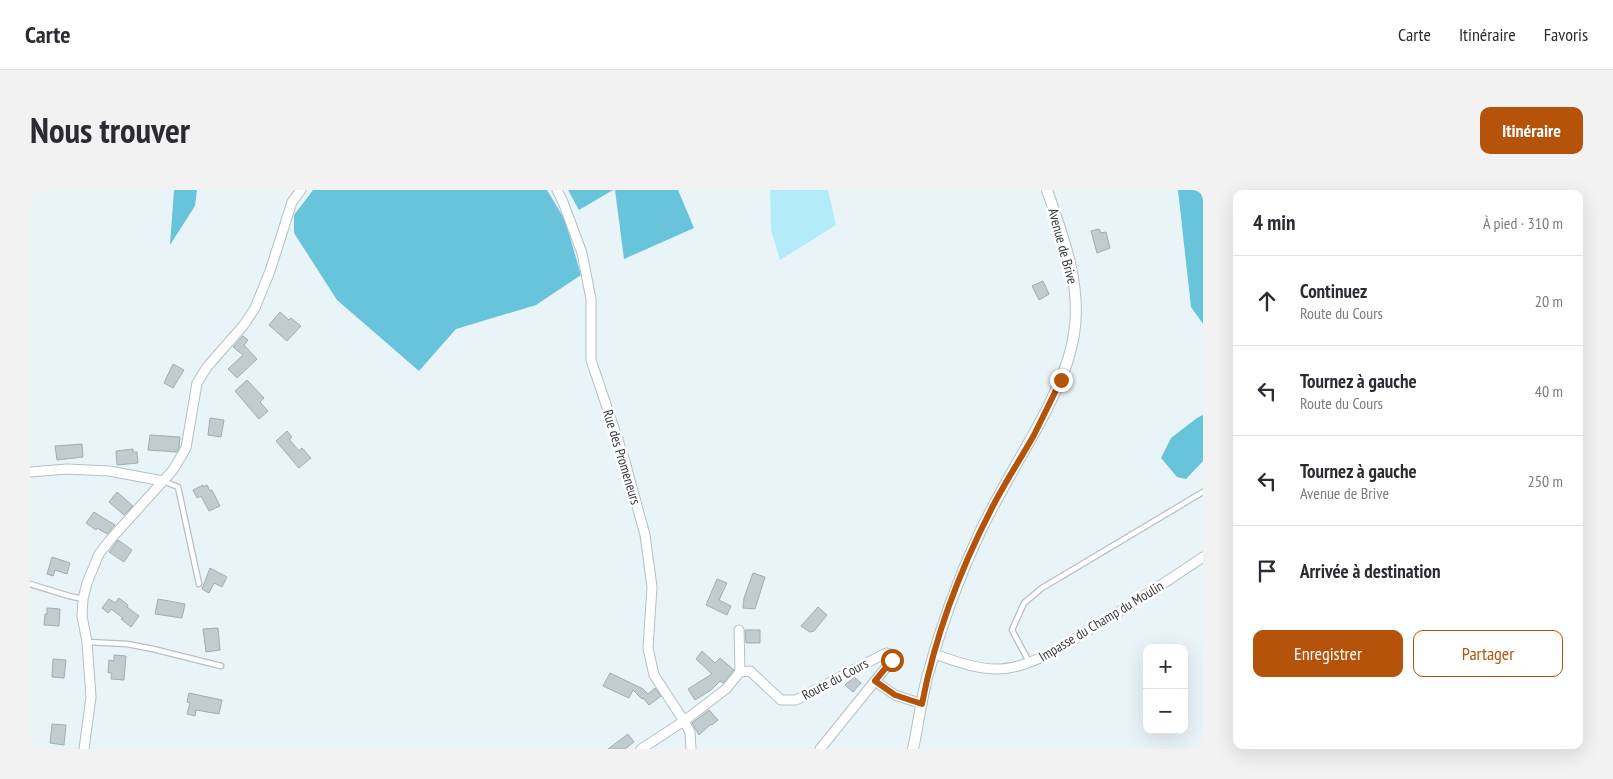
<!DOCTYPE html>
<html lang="fr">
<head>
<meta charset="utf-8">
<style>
  body { margin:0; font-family:"PT Sans Narrow",sans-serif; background:#f2f2f3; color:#2b2b33 }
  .controls { position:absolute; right:15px; bottom:15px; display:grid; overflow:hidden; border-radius:10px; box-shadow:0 5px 20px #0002 }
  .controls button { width:45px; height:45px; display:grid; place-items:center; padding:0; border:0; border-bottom:1px solid #e1e1e2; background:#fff; color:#2b2b33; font:25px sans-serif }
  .stop { position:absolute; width:15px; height:15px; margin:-11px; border:4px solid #b45309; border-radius:50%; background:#fff }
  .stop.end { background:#b45309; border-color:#fff; box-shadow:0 1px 5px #0008 }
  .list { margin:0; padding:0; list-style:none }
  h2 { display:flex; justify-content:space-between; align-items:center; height:65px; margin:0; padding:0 20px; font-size:21px }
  h2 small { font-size:16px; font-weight:400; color:#7c7c81 }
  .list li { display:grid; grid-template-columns:32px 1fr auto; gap:15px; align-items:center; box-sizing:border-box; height:90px; padding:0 20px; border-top:1px solid #e1e1e2 }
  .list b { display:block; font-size:19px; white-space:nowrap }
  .list p { margin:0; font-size:16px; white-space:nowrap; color:#7c7c81 }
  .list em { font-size:16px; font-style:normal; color:#7c7c81 }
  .actions { display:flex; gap:10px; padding:15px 20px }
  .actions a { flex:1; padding:11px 0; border:1px solid #b45309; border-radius:10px; text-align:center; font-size:18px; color:#b45309 }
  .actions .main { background:#b45309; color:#fff }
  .icon { flex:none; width:28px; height:28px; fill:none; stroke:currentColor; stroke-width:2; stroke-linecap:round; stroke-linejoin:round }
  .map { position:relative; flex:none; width:1173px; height:559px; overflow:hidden; border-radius:10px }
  header { display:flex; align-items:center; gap:30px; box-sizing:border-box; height:70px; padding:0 25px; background:#fff; border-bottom:1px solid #e1e1e2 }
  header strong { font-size:24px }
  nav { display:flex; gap:28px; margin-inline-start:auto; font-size:18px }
  .intro { display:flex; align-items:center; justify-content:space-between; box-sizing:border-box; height:120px; padding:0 30px }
  h1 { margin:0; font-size:35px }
  .button { padding:12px 22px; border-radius:10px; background:#b45309; color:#fff; font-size:18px; font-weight:700 }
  main { display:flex; gap:30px; padding:0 30px }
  aside { flex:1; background:#fff; border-radius:10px; box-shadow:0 5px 20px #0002 }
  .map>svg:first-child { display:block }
</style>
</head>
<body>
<header>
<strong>Carte</strong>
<nav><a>Carte</a><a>Itinéraire</a><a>Favoris</a></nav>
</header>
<div class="intro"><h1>Nous trouver</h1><a class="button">Itinéraire</a></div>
<main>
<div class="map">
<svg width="1173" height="559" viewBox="0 0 1173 559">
  <rect width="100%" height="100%" fill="#e9f4f8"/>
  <!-- green -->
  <polygon fill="#b4ebfa" points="740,0 798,0 806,35 750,70 741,40"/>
  <!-- forest -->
  <g fill="#67c4db">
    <polygon points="144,0 167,0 165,16 140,55"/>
    <polygon points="283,0 517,0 535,30 551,85 506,115 426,139 389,181 307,110 264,43 264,25"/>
    <polygon points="538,0 583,0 549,20"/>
    <polygon points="585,0 648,0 664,38 594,69"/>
    <polygon points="1148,0 1173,0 1173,134 1161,117"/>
  </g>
  <!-- water -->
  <polygon fill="#67c3da" points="1173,225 1173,271 1156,289 1147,287 1131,268 1141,248 1167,228"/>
  <!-- building -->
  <g fill="#c1cccf" stroke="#a3adb0">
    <polygon points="1069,39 1071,43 1076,42 1080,58 1067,63 1061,41"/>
    <polygon points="1013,91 1019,104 1009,110 1002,96"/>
    <polygon points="250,122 259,130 261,128 271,136 257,151 239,135"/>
    <polygon points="213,146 218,150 214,155 227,169 207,188 198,179 213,165 203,157"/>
    <polygon points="143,174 154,180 143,198 134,193"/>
    <polygon points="217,190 234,208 230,212 238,221 229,229 205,201"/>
    <polygon points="180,228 194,230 191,247 178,245"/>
    <polygon points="257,241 262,247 259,249 269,261 272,258 281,268 269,278 246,251"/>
    <polygon points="120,245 150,247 149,258 147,262 118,260"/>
    <polygon points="52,254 53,267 27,270 25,256"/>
    <polygon points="103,259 103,262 107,262 108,273 87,275 86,261"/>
    <polygon points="173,295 173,297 177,295 180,301 182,300 190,316 179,321 171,306 167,308 163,300"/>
    <polygon points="87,302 103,316 94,325 79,312"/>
    <polygon points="64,322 85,335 77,344 67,338 66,340 56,333"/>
    <polygon points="88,350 102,360 94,372 79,362"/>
    <polygon points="22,367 40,373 37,384 25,380 23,386 17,384"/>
    <polygon points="180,378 197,387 192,397 184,393 179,403 172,399"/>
    <polygon points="723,383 735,387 725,419 713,418 714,408"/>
    <polygon points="687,389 697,393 689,410 701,416 697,425 676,415"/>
    <polygon points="89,408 98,415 97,417 109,426 101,437 91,429 93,428 81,419 78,423 72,418 79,409 85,413"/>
    <polygon points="128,409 155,414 152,428 125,424"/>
    <polygon points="788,417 797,425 784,441 780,442 771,436"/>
    <polygon points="17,418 30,419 29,436 14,435 15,424 17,424"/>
    <polygon points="188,438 190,460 176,462 173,439"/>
    <polygon points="715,440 730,440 730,453 716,453"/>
    <polygon points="672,461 685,473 690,468 704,480 693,493 690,491 681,500 665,510 658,499 682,484 666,469"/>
    <polygon points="84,465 96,466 94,490 81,489 82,483 78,483 79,470 84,471"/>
    <polygon points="23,469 36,470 34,488 22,487"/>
    <polygon points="580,483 613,499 618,504 625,498 631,506 619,515 613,508 612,509 603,500 599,508 573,496"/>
    <polygon points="824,487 831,493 823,502 815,495"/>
    <polygon points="159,503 192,510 189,524 166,520 165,526 157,524 160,513 157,512"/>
    <polygon points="679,520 688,530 682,535 681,534 669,545 662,533"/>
    <polygon points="22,534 36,535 34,555 20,553"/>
    <polygon points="598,544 604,552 595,559 578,559"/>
  </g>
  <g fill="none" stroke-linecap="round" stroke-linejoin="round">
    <!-- service casing -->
    <g stroke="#b5c0c3" stroke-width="7">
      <g id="service">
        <polyline points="133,291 148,297 169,394"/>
        <polyline points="0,394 39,406 53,409"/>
        <polyline points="58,452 97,454 123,459 191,476"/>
        <polyline points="999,472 982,440 994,413 1012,398 1173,302"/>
      </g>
    </g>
    <!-- minor casing -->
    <g stroke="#b5c0c3" stroke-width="11">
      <g id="minor">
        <polyline points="527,0 533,12 552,63 561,109 561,170 594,268 615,345 622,397 618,458 624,485 654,531 660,542 661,559"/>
        <polyline points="0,282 37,279 79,281 133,291"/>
        <polyline points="709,440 710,482"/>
        <path d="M904,464C925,471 945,479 967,479C1000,479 1034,455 1061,439C1099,416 1136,392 1173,367"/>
        <polyline points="845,491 865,505 892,514"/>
        <polyline points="54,559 61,507 57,452 52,426 53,409 57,393 69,364 79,351 143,280 156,258 167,193 177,177 213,136 225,118 240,81 262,12 271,0"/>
        <polyline points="611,559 654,531 696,499 710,482 720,481 751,510 766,510 854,464 857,463 861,464 862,470 790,559"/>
      </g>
    </g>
    <!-- tertiary casing -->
    <g stroke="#b5c0c3" stroke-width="12">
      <path id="tertiary" d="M883,559C888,536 891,511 897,488C910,438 928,389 950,342C970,300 996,260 1017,219C1029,194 1040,171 1044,144C1052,95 1033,46 1017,0"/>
    </g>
    <!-- service -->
    <use href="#service" stroke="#fff" stroke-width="4.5"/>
    <!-- minor -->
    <use href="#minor" stroke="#fff" stroke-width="9"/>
    <!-- tertiary -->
    <use href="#tertiary" stroke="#fff" stroke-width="10"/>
  </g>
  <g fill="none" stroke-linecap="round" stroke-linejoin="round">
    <!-- route -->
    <path stroke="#b45309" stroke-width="6" d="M862,470L845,491L865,505L892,514C905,445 931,377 964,314C976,291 991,268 1004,245C1013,227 1022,208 1031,190"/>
  </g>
  <g text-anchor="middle" stroke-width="5" stroke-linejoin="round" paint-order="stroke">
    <!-- street labels -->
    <g font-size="14" fill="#383c3d" stroke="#fff">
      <text transform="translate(1033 56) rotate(75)" y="5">Avenue de Brive</text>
      <text transform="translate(592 267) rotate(73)" y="5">Rue des Promeneurs</text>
      <text transform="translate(1071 431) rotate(-31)" y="5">Impasse du Champ du Moulin</text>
      <text transform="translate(805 489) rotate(-28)" y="5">Route du Cours</text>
    </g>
  </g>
</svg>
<div class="controls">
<button>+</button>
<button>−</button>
</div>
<div class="stop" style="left:862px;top:470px"></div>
<div class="stop end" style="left:1031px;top:190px"></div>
</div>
<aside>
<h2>4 min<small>À pied · 310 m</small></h2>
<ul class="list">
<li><svg class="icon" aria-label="ahead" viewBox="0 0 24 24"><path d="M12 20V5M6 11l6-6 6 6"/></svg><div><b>Continuez</b><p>Route du Cours</p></div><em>20 m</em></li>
<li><svg class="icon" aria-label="left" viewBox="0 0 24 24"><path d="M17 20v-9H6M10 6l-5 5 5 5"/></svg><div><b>Tournez à gauche</b><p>Route du Cours</p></div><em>40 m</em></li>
<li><svg class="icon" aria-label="left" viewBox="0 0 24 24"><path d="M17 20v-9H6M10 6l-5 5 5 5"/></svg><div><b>Tournez à gauche</b><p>Avenue de Brive</p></div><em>250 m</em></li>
<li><svg class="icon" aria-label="arrive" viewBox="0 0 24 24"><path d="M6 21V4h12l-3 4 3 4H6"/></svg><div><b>Arrivée à destination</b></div></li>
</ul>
<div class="actions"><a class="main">Enregistrer</a><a>Partager</a></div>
</aside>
</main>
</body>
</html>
